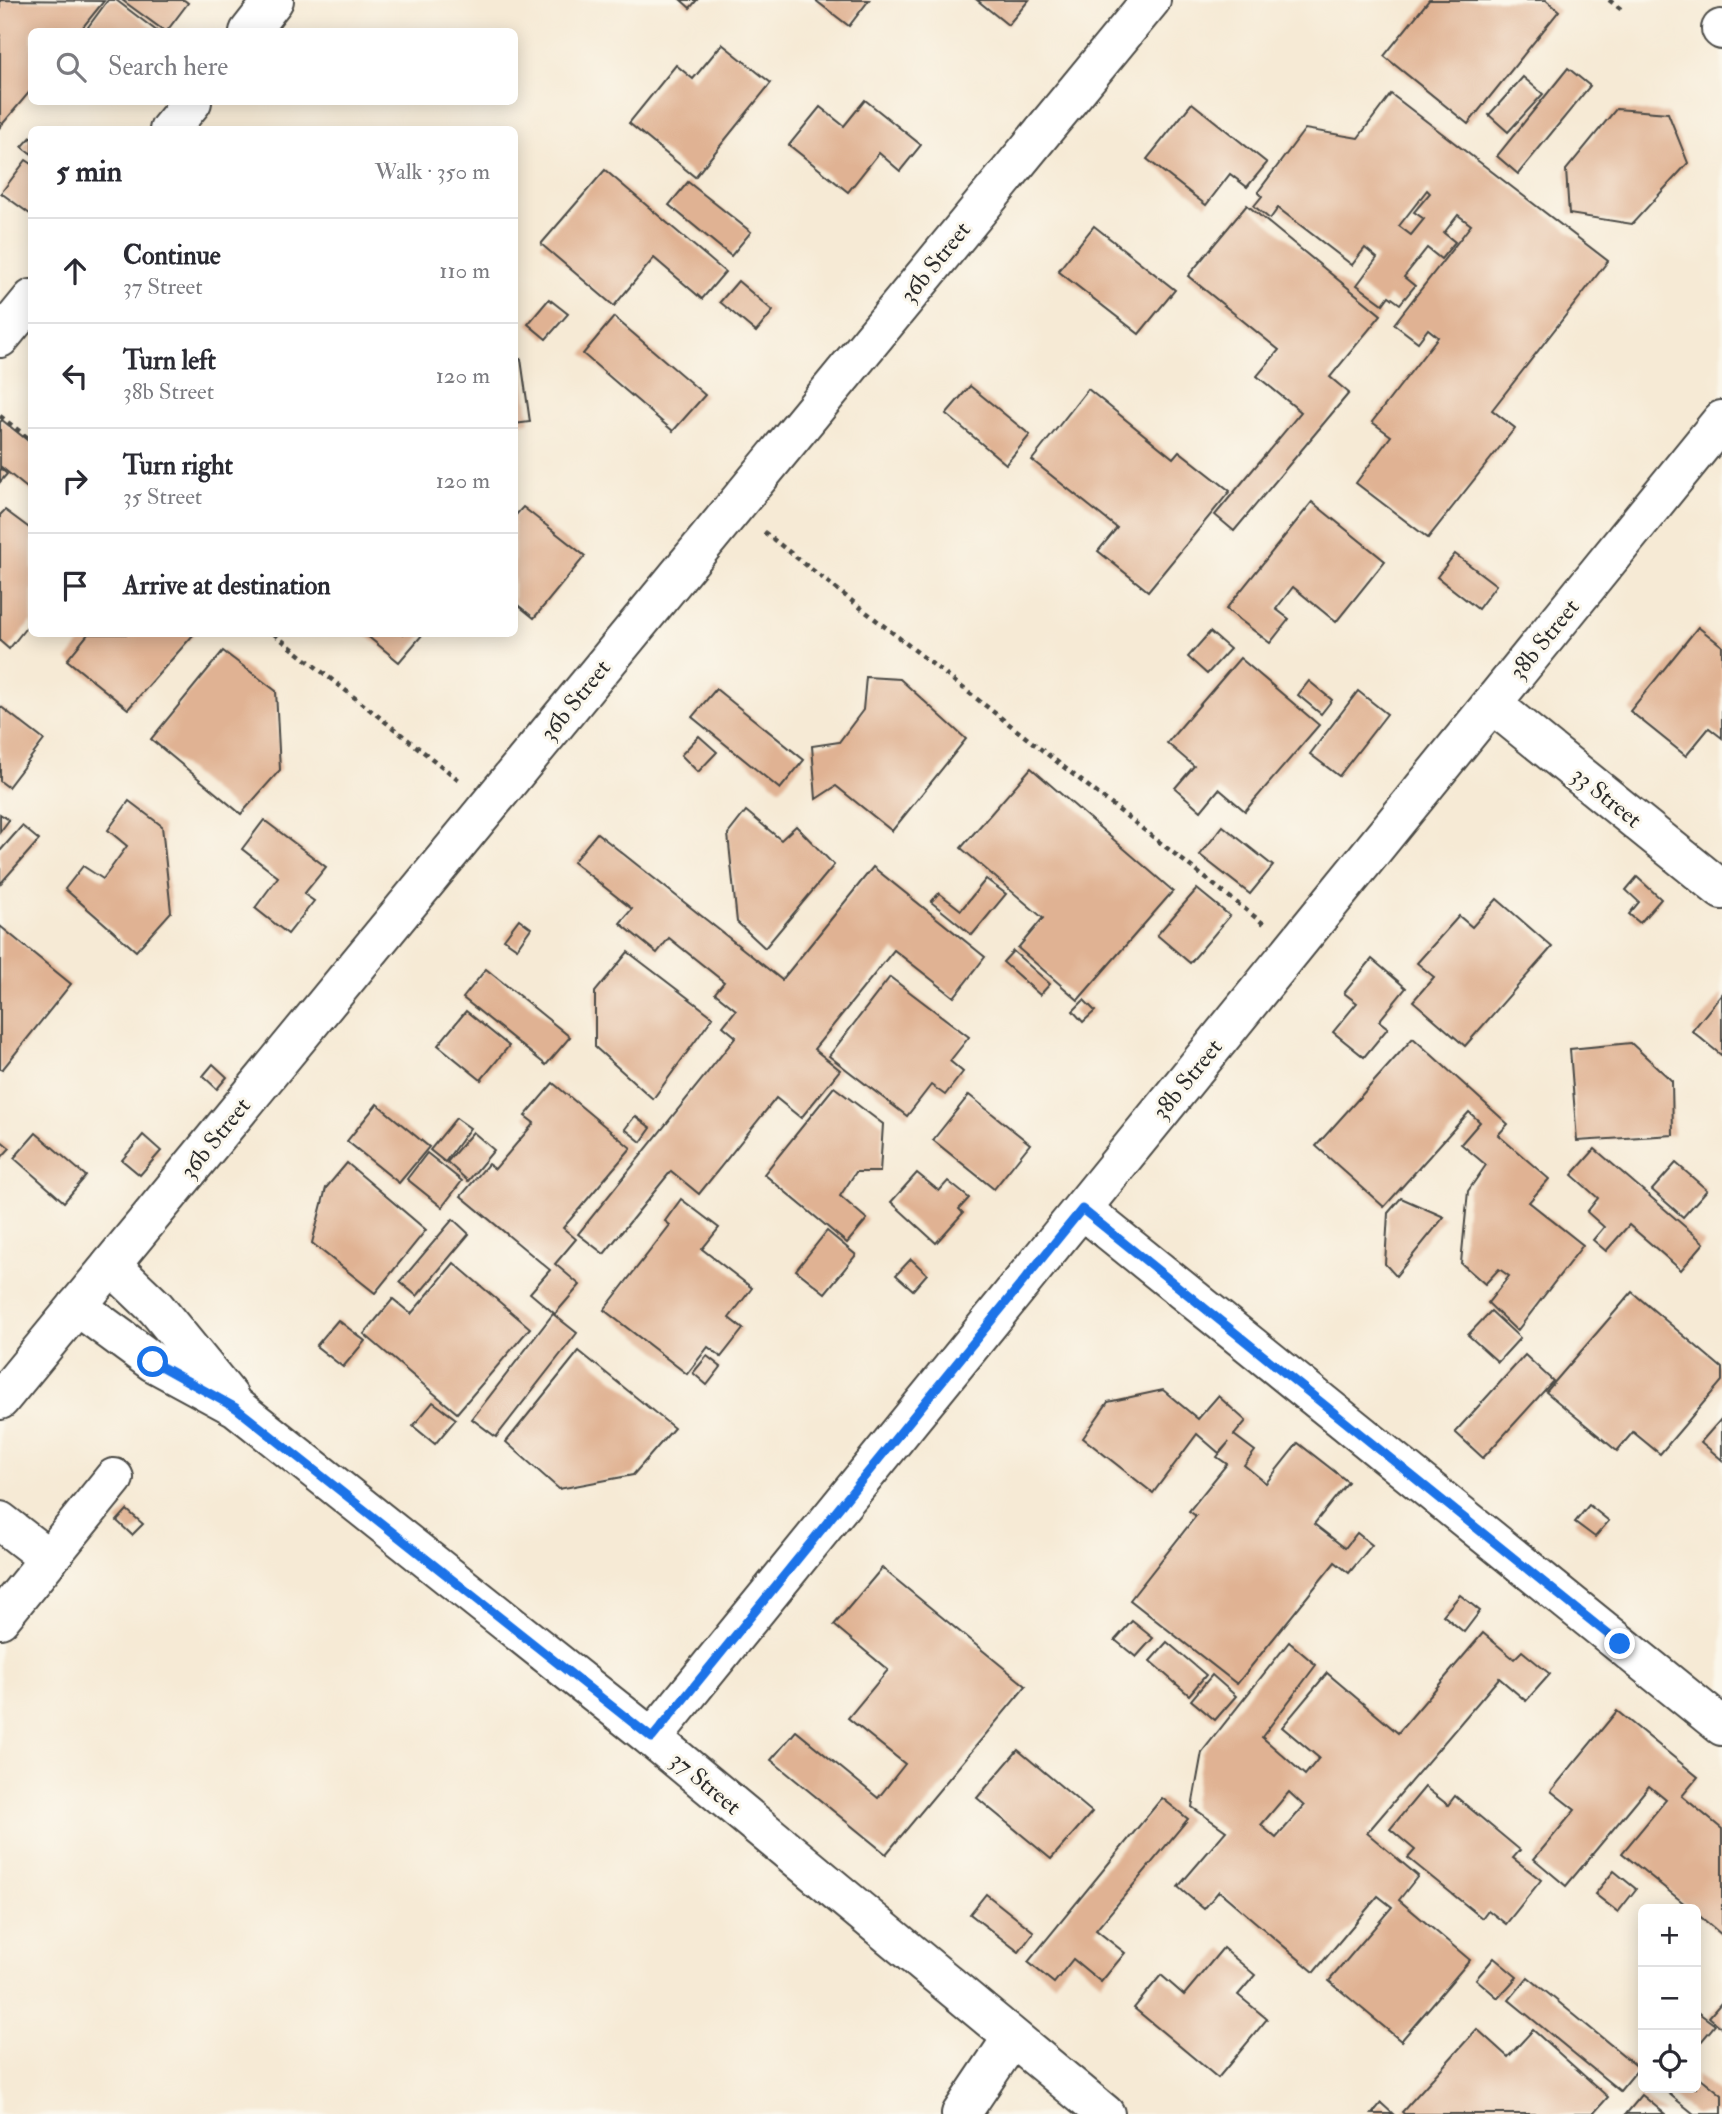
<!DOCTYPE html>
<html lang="en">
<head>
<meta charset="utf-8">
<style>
  body { margin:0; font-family:"IM FELL Double Pica",serif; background:#f7f7f7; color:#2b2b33 }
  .controls { position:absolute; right:21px; bottom:21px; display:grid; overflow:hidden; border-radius:10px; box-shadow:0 4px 18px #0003 }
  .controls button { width:63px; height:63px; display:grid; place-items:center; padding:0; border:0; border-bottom:2px solid #e1e1e2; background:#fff; color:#2b2b33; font:35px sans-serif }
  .stop { position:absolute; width:21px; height:21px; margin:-16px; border:5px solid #1a73e8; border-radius:50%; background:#fff }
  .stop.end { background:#1a73e8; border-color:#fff; box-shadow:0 2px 7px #0008 }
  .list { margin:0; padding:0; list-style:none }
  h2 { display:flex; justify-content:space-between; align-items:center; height:91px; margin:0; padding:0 28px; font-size:30px }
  h2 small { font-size:23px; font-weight:400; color:#7c7c81 }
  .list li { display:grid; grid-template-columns:46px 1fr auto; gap:21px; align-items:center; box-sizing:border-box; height:105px; padding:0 28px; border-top:2px solid #e1e1e2 }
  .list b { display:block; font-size:26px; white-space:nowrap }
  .list p { margin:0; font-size:23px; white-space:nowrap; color:#7c7c81 }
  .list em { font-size:23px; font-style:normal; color:#7c7c81 }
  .icon { flex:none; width:38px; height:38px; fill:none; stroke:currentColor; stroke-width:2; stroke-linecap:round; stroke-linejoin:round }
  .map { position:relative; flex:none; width:1722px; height:2114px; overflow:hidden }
  .search { position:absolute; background:#fff; box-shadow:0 4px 18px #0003; left:28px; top:28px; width:490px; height:77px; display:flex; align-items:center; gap:18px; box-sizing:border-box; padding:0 24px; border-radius:10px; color:#7c7c81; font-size:26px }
  .panel { position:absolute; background:#fff; box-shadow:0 4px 18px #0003; left:28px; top:126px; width:490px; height:511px; border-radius:10px }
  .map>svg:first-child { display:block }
</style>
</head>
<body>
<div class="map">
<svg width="1722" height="2114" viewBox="0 0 1722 2114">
  <rect width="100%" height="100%" fill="#fbf7ec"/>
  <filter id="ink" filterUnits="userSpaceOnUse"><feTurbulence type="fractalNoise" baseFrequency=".0143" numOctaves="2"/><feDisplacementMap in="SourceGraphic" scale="14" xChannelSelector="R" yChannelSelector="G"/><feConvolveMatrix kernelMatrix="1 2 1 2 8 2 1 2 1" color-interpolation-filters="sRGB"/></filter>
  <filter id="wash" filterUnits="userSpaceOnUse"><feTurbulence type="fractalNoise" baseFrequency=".00686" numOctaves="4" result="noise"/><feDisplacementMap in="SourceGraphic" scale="28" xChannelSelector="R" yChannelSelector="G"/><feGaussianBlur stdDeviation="1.57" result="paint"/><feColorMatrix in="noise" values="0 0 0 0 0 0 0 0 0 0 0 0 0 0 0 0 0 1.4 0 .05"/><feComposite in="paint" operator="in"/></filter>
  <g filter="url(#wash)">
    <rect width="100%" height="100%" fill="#f6ead5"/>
    <g id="blocks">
      <!-- building -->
      <g fill="#e0b293" fill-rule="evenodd">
        <polygon points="0,0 104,1 79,32 32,32 32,89 0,127"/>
        <polygon points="108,0 116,0 158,32 94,32 88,27"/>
        <polygon points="122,0 184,0 188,3 166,32"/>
        <polygon points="681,0 697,0 690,8"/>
        <polygon points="815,0 869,0 849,26"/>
        <polygon points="977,0 1029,0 1008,25"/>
        <polygon points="1429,0 1546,0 1559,11 1468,124 1384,56"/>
        <polygon points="722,44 771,83 695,177 629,123 676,65 693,79"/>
        <polygon points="1568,68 1590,86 1518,174 1497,156"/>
        <polygon points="1523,77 1543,94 1508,132 1489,115"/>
        <path d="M1391,94L1608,261L1492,410L1515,428L1428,538L1356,483L1391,436L1372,422L1438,337L1428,329L1418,342L1394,324L1471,225L1458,215L1444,233L1455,242L1441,259L1427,248L1404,277L1415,286L1400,304L1389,296L1383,304L1357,285L1377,258L1365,248L1352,265L1278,208L1270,219L1254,206L1262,196L1258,192L1305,129L1358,138ZM1427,190L1430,193L1414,212L1424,219L1411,235L1399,226Z"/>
        <polygon points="865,100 921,145 900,171 879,153 848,192 789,145 820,107 844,126"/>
        <polygon points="1192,103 1267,163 1247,187 1230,174 1206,205 1147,159"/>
        <polygon points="1616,109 1668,113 1688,163 1632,224 1569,214 1566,170"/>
        <polygon points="32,136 32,154 22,147"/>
        <polygon points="26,160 32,164 32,212 30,214 1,193"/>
        <polygon points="605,170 725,272 702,299 654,258 614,306 541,244"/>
        <polygon points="688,182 751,232 731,256 669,205"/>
        <polygon points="1247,205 1381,315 1330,377 1349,393 1234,531 1215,515 1301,412 1257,376 1279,350 1188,276"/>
        <polygon points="1094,226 1175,290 1139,334 1058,271"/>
        <polygon points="738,281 773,311 756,332 720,302"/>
        <polygon points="549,299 568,314 546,339 528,324"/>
        <polygon points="614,317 705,395 673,431 583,354"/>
        <polygon points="521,359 530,422 514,424 514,360"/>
        <polygon points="970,386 1030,435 1006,464 946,414"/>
        <polygon points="1088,389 1173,458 1179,451 1230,491 1148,591 1098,551 1117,528 1032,460"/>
        <polygon points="2,420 32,444 32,492 0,466 0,422"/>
        <polygon points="0,468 7,474 0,482"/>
        <polygon points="1312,502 1385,561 1336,622 1293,587 1276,609 1289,619 1270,643 1226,609"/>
        <polygon points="523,507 585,556 534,618 514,602 514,517"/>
        <polygon points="5,510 32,530 32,620 9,649 0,641 0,515"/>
        <polygon points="1455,554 1496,585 1478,609 1437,577"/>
        <polygon points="1698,627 1722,646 1722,738 1709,728 1686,756 1630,711"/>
        <polygon points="1210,632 1230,649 1207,674 1188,657"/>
        <polygon points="88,634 194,634 128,709 67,660"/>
        <polygon points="365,634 423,634 399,662"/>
        <polygon points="223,651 276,691 280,770 241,814 151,739"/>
        <polygon points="1240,658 1319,725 1245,811 1219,789 1201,811 1175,788 1194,766 1167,743"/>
        <polygon points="866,677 900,679 966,739 892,831 836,786 816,799 812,746 839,742 863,710"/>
        <polygon points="1309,681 1332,700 1321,714 1298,695"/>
        <polygon points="716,689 804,760 780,789 692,717"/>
        <polygon points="1358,691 1387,714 1339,776 1310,754"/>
        <polygon points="0,706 44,740 8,787 0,781"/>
        <polygon points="699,736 717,752 698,772 681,755"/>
        <polygon points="1031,768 1173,891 1078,1000 1018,948 1043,918 961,848"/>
        <polygon points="129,801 162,826 171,912 136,951 65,889 83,866 103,879 127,846 108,830"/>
        <polygon points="746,811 781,840 796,826 834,865 765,948 737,922 728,834"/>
        <polygon points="0,814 9,820 0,832"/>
        <polygon points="264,820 326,867 304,894 314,901 288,934 255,908 278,877 242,849"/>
        <polygon points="22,826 39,840 0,884 0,851"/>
        <polygon points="1223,826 1273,866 1250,894 1200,855"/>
        <polygon points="597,833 782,980 873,867 985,957 954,997 894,950 814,1049 840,1070 801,1118 776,1098 699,1194 671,1171 604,1254 578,1234 736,1037 723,1026 736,1010 715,993 724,982 669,938 657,953 620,923 632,909 573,862"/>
        <polygon points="1637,877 1661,899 1640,923 1629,914 1639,902 1626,890"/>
        <polygon points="986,879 1006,894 972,935 931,902 939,893 961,910"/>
        <polygon points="1197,889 1230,916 1190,963 1157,935"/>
        <polygon points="1497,899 1552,947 1465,1046 1413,1001 1434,977 1417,963 1459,916 1472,927"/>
        <polygon points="519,919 531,928 517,948 504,939"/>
        <polygon points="0,926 71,984 2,1070 0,1069"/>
        <polygon points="1013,951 1050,984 1040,995 1003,962"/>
        <polygon points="628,952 713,1017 653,1099 595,1047 595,992"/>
        <polygon points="1372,959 1406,988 1379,1021 1388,1028 1364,1057 1333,1032 1357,1003 1344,993"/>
        <polygon points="486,969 570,1037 546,1065 463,998"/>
        <polygon points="890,977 969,1037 950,1061 963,1072 945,1095 931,1085 907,1116 829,1056"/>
        <polygon points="1722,994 1722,1053 1721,1055 1692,1031"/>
        <polygon points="1084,1000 1095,1011 1083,1022 1073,1011"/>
        <polygon points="466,1011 509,1046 481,1080 438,1045"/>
        <polygon points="1413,1038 1508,1124 1498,1135 1549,1179 1529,1202 1583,1245 1517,1331 1488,1303 1509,1276 1499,1269 1485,1284 1461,1263 1468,1191 1486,1165 1461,1144 1480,1122 1469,1112 1384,1207 1316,1146"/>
        <polygon points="1631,1043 1672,1081 1673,1135 1577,1141 1570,1049"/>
        <polygon points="213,1064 227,1077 217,1089 203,1076"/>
        <polygon points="553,1083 631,1148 563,1228 576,1239 555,1264 580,1285 555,1314 530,1293 550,1270 461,1196 488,1164 495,1169 534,1123 525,1116"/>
        <polygon points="834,1087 883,1124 880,1172 856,1172 840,1196 867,1219 847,1243 764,1174"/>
        <polygon points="969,1095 1030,1144 994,1189 933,1140"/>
        <polygon points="377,1104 429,1147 399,1183 347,1141"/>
        <polygon points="635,1116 651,1128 641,1142 625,1129"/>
        <polygon points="456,1118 470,1128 445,1162 430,1150"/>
        <polygon points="473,1132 494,1150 468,1181 447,1162"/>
        <polygon points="36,1133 86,1176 64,1202 14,1158"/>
        <polygon points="143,1135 161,1151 140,1175 122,1160"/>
        <polygon points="0,1140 10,1148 0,1159"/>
        <polygon points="1595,1149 1704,1243 1681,1270 1629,1225 1606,1251 1593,1240 1604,1227 1587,1212 1598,1198 1572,1175"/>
        <polygon points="427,1153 462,1181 442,1207 407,1179"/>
        <polygon points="347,1163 426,1230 375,1293 312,1243 326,1188"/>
        <polygon points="1676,1163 1707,1190 1683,1217 1652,1190"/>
        <polygon points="917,1173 939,1191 948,1181 969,1198 959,1209 963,1213 936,1243 891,1202"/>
        <polygon points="1401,1198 1444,1217 1396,1276 1385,1264 1388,1213"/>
        <polygon points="681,1199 719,1228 702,1249 752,1288 729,1318 743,1329 721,1357 708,1347 687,1374 604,1310 670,1225 665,1221"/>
        <polygon points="453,1219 469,1234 417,1296 400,1282"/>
        <polygon points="827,1231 856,1255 825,1293 796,1270"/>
        <polygon points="911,1259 927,1274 913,1290 896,1275"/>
        <polygon points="454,1263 530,1328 457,1413 364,1334 393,1299 411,1314"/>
        <polygon points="1632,1292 1722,1368 1722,1381 1660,1454 1633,1432 1617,1451 1546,1392"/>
        <polygon points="1491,1311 1520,1338 1498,1362 1468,1335"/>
        <polygon points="553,1314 577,1333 496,1437 472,1419"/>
        <polygon points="338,1320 365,1341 343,1367 316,1346"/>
        <polygon points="579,1351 674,1428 633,1475 559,1489 506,1442"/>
        <polygon points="1525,1355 1553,1381 1483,1458 1455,1432"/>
        <polygon points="707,1356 721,1367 707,1385 693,1373"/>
        <polygon points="1163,1390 1198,1419 1218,1396 1246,1421 1234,1435 1255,1451 1244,1465 1266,1483 1298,1443 1348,1482 1314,1524 1345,1548 1357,1533 1372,1545 1349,1573 1335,1562 1237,1684 1130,1600 1196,1516 1189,1511 1227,1464 1217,1457 1229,1442 1219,1453 1197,1434 1153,1493 1083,1438 1108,1402"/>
        <polygon points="433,1402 456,1419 435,1444 413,1426"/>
        <polygon points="1722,1418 1722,1460 1701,1442"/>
        <polygon points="1589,1505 1609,1521 1595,1537 1575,1522"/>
        <polygon points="127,1510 143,1524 132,1535 117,1521"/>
        <polygon points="882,1568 1026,1686 886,1854 771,1760 796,1731 878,1798 905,1764 848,1718 888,1670 834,1625"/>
        <polygon points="1460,1595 1480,1611 1464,1632 1443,1615"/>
        <polygon points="1132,1621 1153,1638 1136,1657 1115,1640"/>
        <path d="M1483,1633L1514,1659L1522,1651L1550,1674L1526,1701L1499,1678L1367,1833L1418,1876L1399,1900L1470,1960L1401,2041L1329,1981L1392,1907L1378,1896L1314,1972L1219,1891L1204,1909L1178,1887L1226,1831L1192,1807L1202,1752L1289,1642L1316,1665L1262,1737L1305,1775L1319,1758L1282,1727L1327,1673L1398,1733ZM1289,1792L1304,1806L1276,1838L1261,1825Z"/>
        <polygon points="1167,1642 1206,1675 1189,1695 1150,1661"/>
        <polygon points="1212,1675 1236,1696 1215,1720 1191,1700"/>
        <polygon points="1617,1711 1698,1777 1682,1796 1722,1829 1722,1935 1696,1913 1696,1909 1691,1909 1622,1853 1666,1800 1649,1786 1566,1886 1534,1859 1575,1810 1551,1791"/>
        <polygon points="1018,1750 1092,1812 1051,1859 977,1798"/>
        <polygon points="1425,1787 1448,1805 1455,1796 1520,1850 1513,1858 1541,1880 1506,1924 1488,1910 1482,1918 1408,1858 1415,1850 1390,1829"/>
        <polygon points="1162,1798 1188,1819 1096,1930 1125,1953 1101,1982 1073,1959 1054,1983 1028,1962"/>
        <polygon points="1614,1871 1636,1889 1618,1912 1595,1894"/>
        <polygon points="986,1894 1034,1932 1019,1952 970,1914"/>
        <polygon points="1223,1948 1255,1975 1238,1995 1267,2019 1218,2078 1134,2008 1161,1975 1184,1995"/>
        <polygon points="1494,1958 1517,1977 1498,1998 1476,1979"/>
        <polygon points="1528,1977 1639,2068 1620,2091 1509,2000"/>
        <polygon points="1722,2002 1722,2028 1709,2017"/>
        <polygon points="1696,2011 1715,2025 1696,2048"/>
        <polygon points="1477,2029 1508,2057 1533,2030 1608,2097 1593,2114 1404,2114 1402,2112"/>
        <polygon points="1696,2074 1722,2095 1722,2114 1694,2114 1662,2088 1696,2088"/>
        <polygon points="1642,2095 1665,2114 1626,2114"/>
        <polygon points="1381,2103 1393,2114 1372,2114"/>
      </g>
    </g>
  </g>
  <g filter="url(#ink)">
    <use href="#blocks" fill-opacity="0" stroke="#494844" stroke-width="2"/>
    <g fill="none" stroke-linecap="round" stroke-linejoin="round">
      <!-- minor casing -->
      <g stroke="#494844" stroke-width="42">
        <g id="minor">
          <polyline points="1721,29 1722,30"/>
          <polyline points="249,32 274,0"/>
          <polyline points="169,130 192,102"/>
          <polyline points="0,338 32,299"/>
          <polyline points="1492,704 1722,890"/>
          <polyline points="1082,1209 1722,1726"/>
          <polyline points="111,1265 156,1308 229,1397"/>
          <polyline points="77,1306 153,1362 236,1407 652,1738 1105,2114"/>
          <polyline points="0,1400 1151,0"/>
          <polyline points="0,1521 49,1559"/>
          <polyline points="0,1619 114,1478"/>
          <polyline points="652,1738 1722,420"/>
          <polyline points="961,2114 1012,2038"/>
        </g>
      </g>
      <!-- path -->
      <g stroke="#494844" stroke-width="4.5" stroke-dasharray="5 5" stroke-linecap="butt">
        <polyline points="1609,0 1622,10"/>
        <polyline points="0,416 32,441"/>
        <polyline points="764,532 1264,924"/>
        <polyline points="274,634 459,780"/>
      </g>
      <!-- minor -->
      <use href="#minor" stroke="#fff" stroke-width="38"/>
    </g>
  </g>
  <g fill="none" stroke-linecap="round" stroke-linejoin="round" filter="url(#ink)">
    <!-- route -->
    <polyline stroke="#1a73e8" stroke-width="9" points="153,1362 236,1408 652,1738 1082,1209 1620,1644"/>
  </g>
  <g text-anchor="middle" stroke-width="6" stroke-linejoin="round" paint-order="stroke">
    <!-- street labels -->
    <g font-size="24" fill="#2b2b2b" stroke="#fbf7ec">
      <text transform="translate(935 262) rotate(-51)" y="8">36b Street</text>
      <text transform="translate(1544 639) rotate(-51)" y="8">38b Street</text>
      <text transform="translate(575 700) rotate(-51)" y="8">36b Street</text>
      <text transform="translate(1607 797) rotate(39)" y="8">33 Street</text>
      <text transform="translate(1187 1079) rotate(-51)" y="8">38b Street</text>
      <text transform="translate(215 1138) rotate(-51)" y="8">36b Street</text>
      <text transform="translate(706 1783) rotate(40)" y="8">37 Street</text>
    </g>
  </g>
</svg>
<div class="controls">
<button>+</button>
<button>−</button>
<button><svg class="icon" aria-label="locate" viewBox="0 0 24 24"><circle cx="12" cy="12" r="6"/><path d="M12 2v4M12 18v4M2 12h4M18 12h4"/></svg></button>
</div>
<div class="stop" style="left:153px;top:1362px"></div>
<div class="stop end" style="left:1620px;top:1644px"></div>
<div class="search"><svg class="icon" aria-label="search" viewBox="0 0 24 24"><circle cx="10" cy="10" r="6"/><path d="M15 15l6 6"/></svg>Search here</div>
<section class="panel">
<h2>5 min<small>Walk · 350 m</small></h2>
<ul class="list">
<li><svg class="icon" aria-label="ahead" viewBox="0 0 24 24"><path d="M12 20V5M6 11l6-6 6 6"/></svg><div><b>Continue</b><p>37 Street</p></div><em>110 m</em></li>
<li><svg class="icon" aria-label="left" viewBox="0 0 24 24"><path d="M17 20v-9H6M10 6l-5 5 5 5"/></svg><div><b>Turn left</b><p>38b Street</p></div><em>120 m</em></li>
<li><svg class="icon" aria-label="right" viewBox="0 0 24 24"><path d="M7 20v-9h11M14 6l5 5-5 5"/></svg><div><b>Turn right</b><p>35 Street</p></div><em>120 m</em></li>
<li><svg class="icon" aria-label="arrive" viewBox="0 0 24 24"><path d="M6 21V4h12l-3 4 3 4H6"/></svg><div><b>Arrive at destination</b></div></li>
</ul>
</section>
</div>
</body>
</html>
